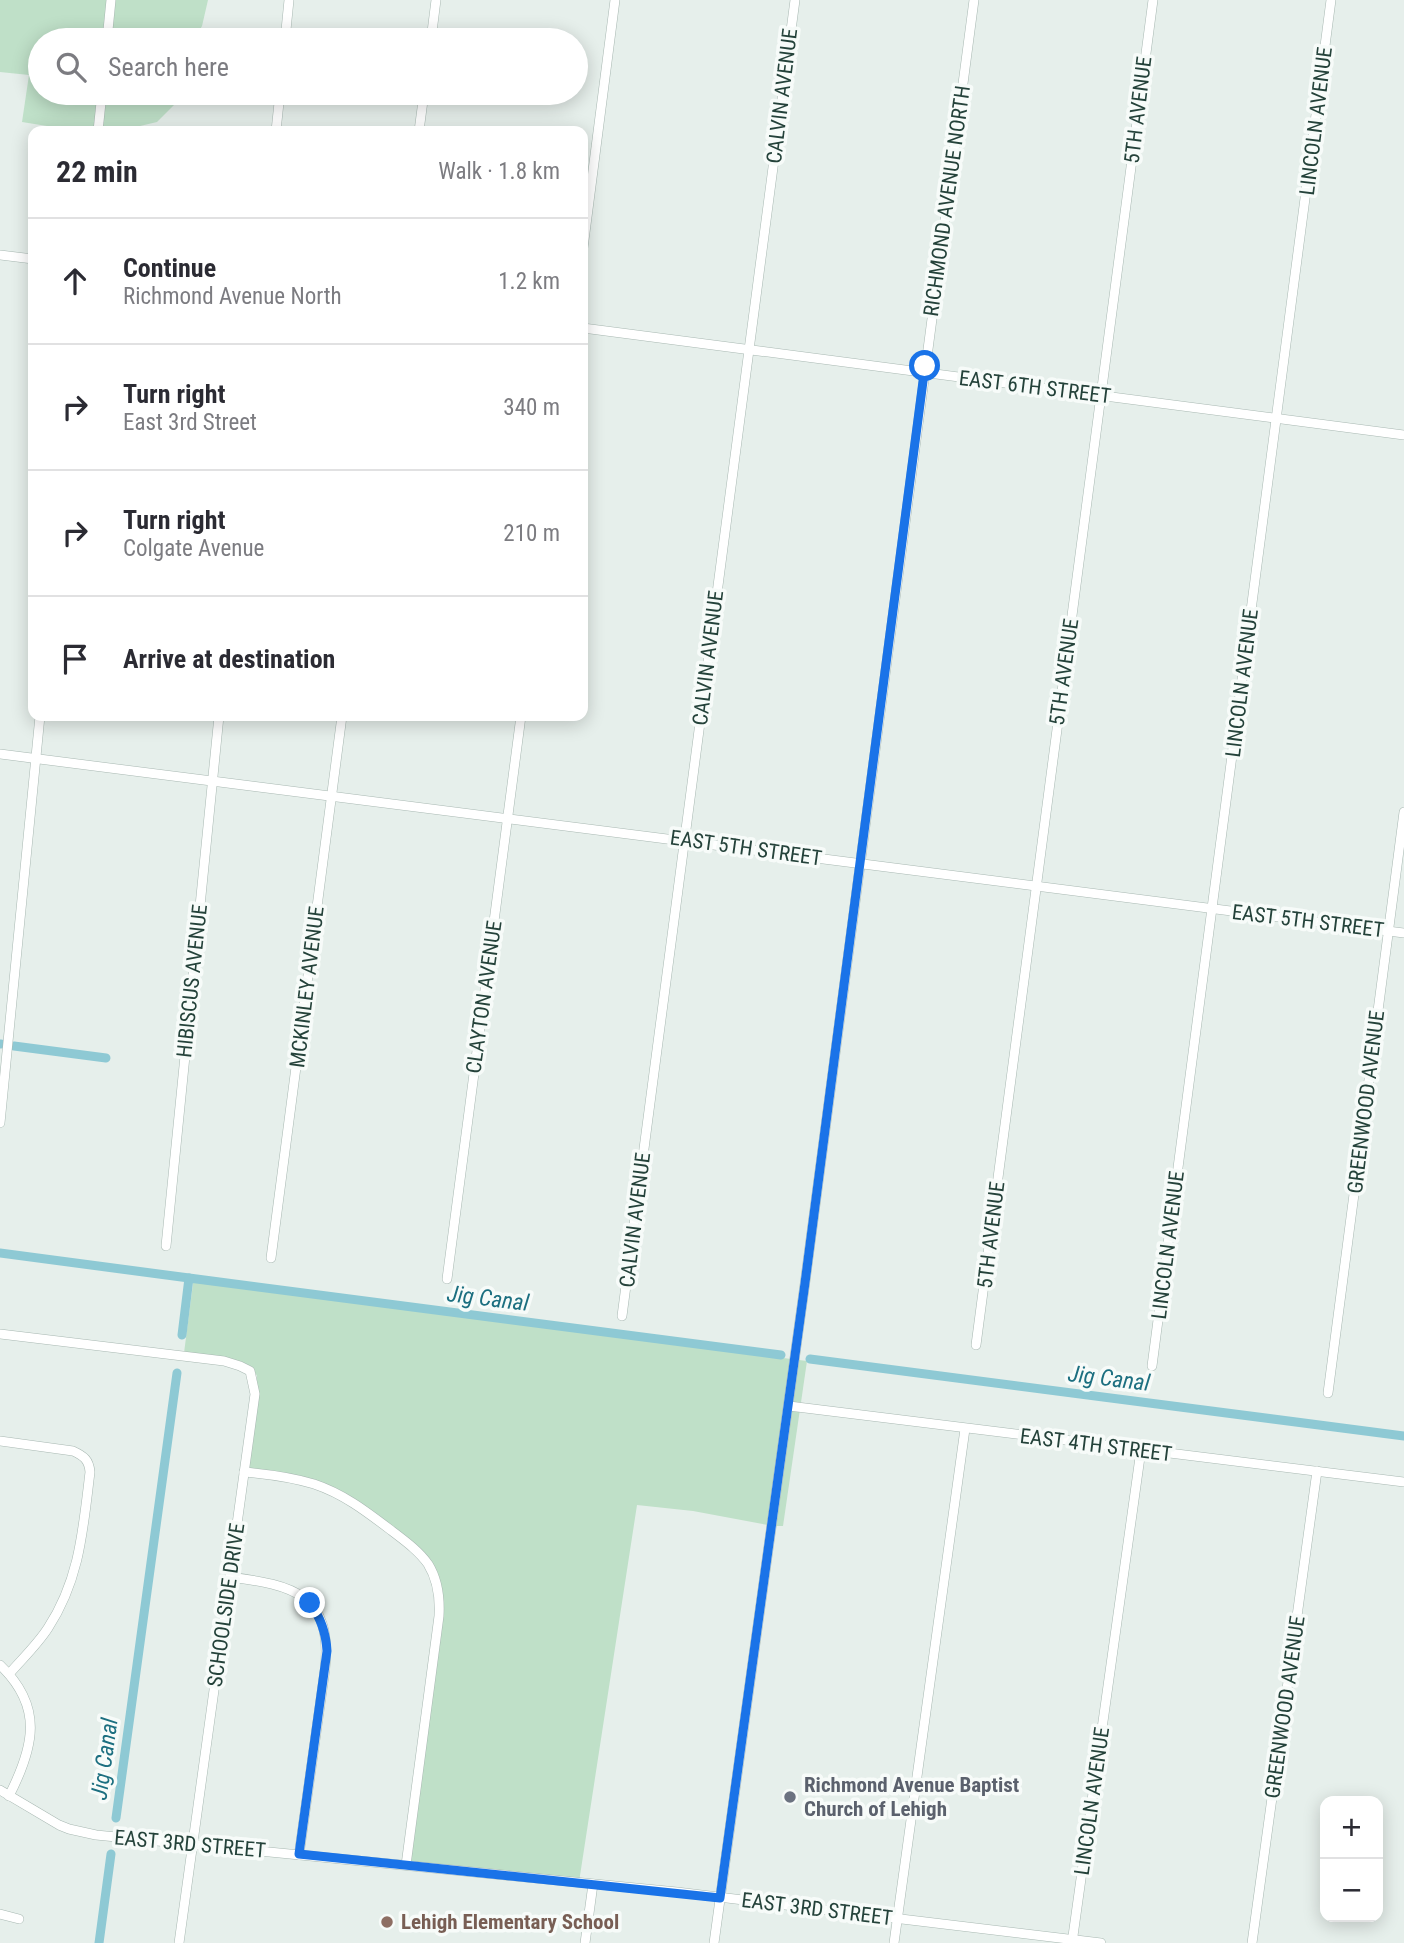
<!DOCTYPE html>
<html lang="en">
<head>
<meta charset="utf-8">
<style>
  body { margin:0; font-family:"Roboto Condensed",sans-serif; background:#f2f2f3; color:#2b2b33 }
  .controls { position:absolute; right:21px; bottom:21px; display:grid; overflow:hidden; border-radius:14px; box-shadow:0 4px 18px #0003 }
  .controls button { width:63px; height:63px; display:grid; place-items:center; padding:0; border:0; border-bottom:2px solid #e1e1e2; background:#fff; color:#2b2b33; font:35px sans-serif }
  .stop { position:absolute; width:21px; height:21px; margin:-16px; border:5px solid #1a73e8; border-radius:50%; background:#fff }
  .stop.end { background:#1a73e8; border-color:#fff; box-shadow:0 2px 7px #0008 }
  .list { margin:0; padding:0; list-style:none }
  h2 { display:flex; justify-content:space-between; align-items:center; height:91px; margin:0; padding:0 28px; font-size:30px }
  h2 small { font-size:23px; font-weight:400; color:#7c7c81 }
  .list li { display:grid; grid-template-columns:46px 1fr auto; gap:21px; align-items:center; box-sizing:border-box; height:126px; padding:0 28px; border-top:2px solid #e1e1e2 }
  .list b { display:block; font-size:26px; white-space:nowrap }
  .list p { margin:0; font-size:23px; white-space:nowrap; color:#7c7c81 }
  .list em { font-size:23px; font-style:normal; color:#7c7c81 }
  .icon { flex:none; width:38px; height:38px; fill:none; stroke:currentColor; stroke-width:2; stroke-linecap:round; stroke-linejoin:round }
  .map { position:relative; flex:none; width:1404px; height:1943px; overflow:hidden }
  .search { position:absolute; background:#fff; box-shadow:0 4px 18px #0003; left:28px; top:28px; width:560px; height:77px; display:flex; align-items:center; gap:18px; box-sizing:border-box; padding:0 24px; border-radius:38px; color:#7c7c81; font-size:26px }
  .panel { position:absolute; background:#fff; box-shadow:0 4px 18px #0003; left:28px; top:126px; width:560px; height:595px; border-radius:14px }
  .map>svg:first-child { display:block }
</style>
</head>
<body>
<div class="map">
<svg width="1404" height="1943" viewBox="0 0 1404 1943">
  <rect width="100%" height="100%" fill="#e6efeb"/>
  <!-- green -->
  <g fill="#bfe0c8">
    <polygon points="0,0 208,0 202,26 194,40 40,40 40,93 186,93 157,122 140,126 105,131 78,131 22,122 29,75 0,72"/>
    <path d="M194,1276L791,1359L768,1525L693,1511L637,1505L579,1882L410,1865L443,1620L442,1588L430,1559L381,1517L353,1498L303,1477L249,1468L257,1376C247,1354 205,1356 184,1353Z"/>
    <polygon points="799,1360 807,1361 783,1526 776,1526"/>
  </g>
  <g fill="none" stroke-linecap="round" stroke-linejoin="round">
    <!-- canal -->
    <g stroke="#8ec9d4" stroke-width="9">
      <polyline points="0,1044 1,1044"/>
      <polyline points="14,1046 106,1058"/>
      <polyline points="0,1253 189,1278"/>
      <polyline points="182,1335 189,1278 781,1355"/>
      <polyline points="810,1359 1404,1436"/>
      <polyline points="116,1818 177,1373"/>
      <polyline points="99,1943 111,1854"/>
    </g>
    <!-- minor casing -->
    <g stroke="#a8b8b2" stroke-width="10">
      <g id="minor">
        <polyline points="107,40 111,0"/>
        <polyline points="285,40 289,0"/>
        <polyline points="431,40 436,0"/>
        <polyline points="98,131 102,93"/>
        <polyline points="276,131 280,93"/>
        <polyline points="419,131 424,93"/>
        <polyline points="583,248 615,0"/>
        <polyline points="0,255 33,259"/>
        <polyline points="583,328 1404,435"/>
        <polyline points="0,754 1404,933"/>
        <polyline points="0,1123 40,716"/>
        <polyline points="166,1246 219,716"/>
        <polyline points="271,1258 342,716"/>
        <polyline points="447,1279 521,716"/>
        <polyline points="622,1316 795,0"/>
        <polyline points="0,1334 224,1361 240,1366 250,1371 255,1394 179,1943"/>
        <polyline points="976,1345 1153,0"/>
        <polyline points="1152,1366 1331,0"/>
        <polyline points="1328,1393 1404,812"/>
        <polyline points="789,1406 1404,1482"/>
        <path d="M0,1441L73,1451C84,1456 89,1460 90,1472C83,1529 80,1579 48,1628C37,1645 22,1659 9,1674"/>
        <path d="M244,1472C267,1474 291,1477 314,1484C344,1494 367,1512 392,1531C405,1541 419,1551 428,1564C438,1580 440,1598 439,1616L406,1865"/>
        <path d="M230,1577C292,1585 333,1594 325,1669L299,1855"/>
        <path d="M0,1665C44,1707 34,1747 9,1796"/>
        <polyline points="0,1790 59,1825 69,1829 96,1835 677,1892 1101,1943"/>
        <polyline points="0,1914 19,1919"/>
        <polyline points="585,1943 593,1884"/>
        <polyline points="714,1943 805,1283 974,0"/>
        <polyline points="894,1943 965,1429"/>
        <polyline points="1072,1943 1141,1450"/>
        <polyline points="1252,1943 1317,1471"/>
      </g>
    </g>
    <!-- minor -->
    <use href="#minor" stroke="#fff" stroke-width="9"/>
  </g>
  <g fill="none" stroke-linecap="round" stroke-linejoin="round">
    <!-- route -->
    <path stroke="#1a73e8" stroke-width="9" d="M310,1603C321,1618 326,1632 327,1651L299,1854L720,1898L805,1283L925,366"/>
  </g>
  <!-- markers -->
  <circle fill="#6b7280" stroke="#f7fbf9" stroke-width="2.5" cx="790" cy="1797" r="7"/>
  <circle fill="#8d6e63" stroke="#f7fbf9" stroke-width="2.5" cx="387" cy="1922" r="7"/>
  <g text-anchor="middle" stroke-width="7" stroke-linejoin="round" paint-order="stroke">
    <!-- street labels -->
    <g font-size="21" fill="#24423a" stroke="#f7fbf9">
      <text transform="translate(782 96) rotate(-83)" y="7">CALVIN AVENUE</text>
      <text transform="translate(1138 110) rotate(-83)" y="7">5TH AVENUE</text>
      <text transform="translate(1316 121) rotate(-83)" y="7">LINCOLN AVENUE</text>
      <text transform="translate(947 201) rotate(-82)" y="7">RICHMOND AVENUE NORTH</text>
      <text transform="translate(1035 387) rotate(7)" y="7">EAST 6TH STREET</text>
      <text transform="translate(708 658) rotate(-83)" y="7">CALVIN AVENUE</text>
      <text transform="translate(1064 672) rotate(-82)" y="7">5TH AVENUE</text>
      <text transform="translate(1242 683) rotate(-83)" y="7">LINCOLN AVENUE</text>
      <text transform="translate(746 848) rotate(8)" y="7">EAST 5TH STREET</text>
      <text transform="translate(1308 921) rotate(7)" y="7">EAST 5TH STREET</text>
      <text transform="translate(192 981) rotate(-84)" y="7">HIBISCUS AVENUE</text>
      <text transform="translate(307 987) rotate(-83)" y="7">MCKINLEY AVENUE</text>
      <text transform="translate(484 997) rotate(-82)" y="7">CLAYTON AVENUE</text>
      <text transform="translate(1366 1102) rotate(-83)" y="7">GREENWOOD AVENUE</text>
      <text transform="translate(635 1220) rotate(-83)" y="7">CALVIN AVENUE</text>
      <text transform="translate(991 1235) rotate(-83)" y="7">5TH AVENUE</text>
      <text transform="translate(1168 1245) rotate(-83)" y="7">LINCOLN AVENUE</text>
      <text transform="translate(1096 1445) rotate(7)" y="7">EAST 4TH STREET</text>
      <text transform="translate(226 1605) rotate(-82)" y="7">SCHOOLSIDE DRIVE</text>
      <text transform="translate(1285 1707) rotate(-82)" y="7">GREENWOOD AVENUE</text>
      <text transform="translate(1092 1801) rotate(-82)" y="7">LINCOLN AVENUE</text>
      <text transform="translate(190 1844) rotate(5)" y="7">EAST 3RD STREET</text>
      <text transform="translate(817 1909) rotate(7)" y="7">EAST 3RD STREET</text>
    </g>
    <!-- worship labels -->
    <g font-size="21" font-weight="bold" fill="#5b616d" stroke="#f7fbf9" text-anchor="start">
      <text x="804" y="1792">Richmond Avenue Baptist<tspan x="804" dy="24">Church of Lehigh</tspan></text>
    </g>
    <!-- education labels -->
    <g font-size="21" font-weight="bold" fill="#785e54" stroke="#f7fbf9" text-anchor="start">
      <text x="401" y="1929">Lehigh Elementary School</text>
    </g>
    <!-- water labels -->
    <g font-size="23" font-style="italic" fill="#1c6f80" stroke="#f7fbf9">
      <text transform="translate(488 1298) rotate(7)" y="8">Jig Canal</text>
      <text transform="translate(1109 1378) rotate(7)" y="8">Jig Canal</text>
      <text transform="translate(104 1759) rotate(-82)" y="8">Jig Canal</text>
    </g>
  </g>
</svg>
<div class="controls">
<button>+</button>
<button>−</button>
</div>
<div class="stop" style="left:925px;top:366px"></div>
<div class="stop end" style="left:310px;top:1603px"></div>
<div class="search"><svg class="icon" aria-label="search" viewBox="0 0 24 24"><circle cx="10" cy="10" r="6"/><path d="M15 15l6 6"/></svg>Search here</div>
<section class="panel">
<h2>22 min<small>Walk · 1.8 km</small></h2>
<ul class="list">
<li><svg class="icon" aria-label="ahead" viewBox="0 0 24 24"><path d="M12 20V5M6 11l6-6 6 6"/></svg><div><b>Continue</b><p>Richmond Avenue North</p></div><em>1.2 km</em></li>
<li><svg class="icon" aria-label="right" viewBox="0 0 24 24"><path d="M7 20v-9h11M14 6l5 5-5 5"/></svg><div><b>Turn right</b><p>East 3rd Street</p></div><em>340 m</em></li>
<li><svg class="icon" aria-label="right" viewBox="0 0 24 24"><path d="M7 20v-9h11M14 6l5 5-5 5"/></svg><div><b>Turn right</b><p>Colgate Avenue</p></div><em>210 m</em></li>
<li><svg class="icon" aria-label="arrive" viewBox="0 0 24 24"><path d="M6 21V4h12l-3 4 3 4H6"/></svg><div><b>Arrive at destination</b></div></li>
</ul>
</section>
</div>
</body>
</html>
